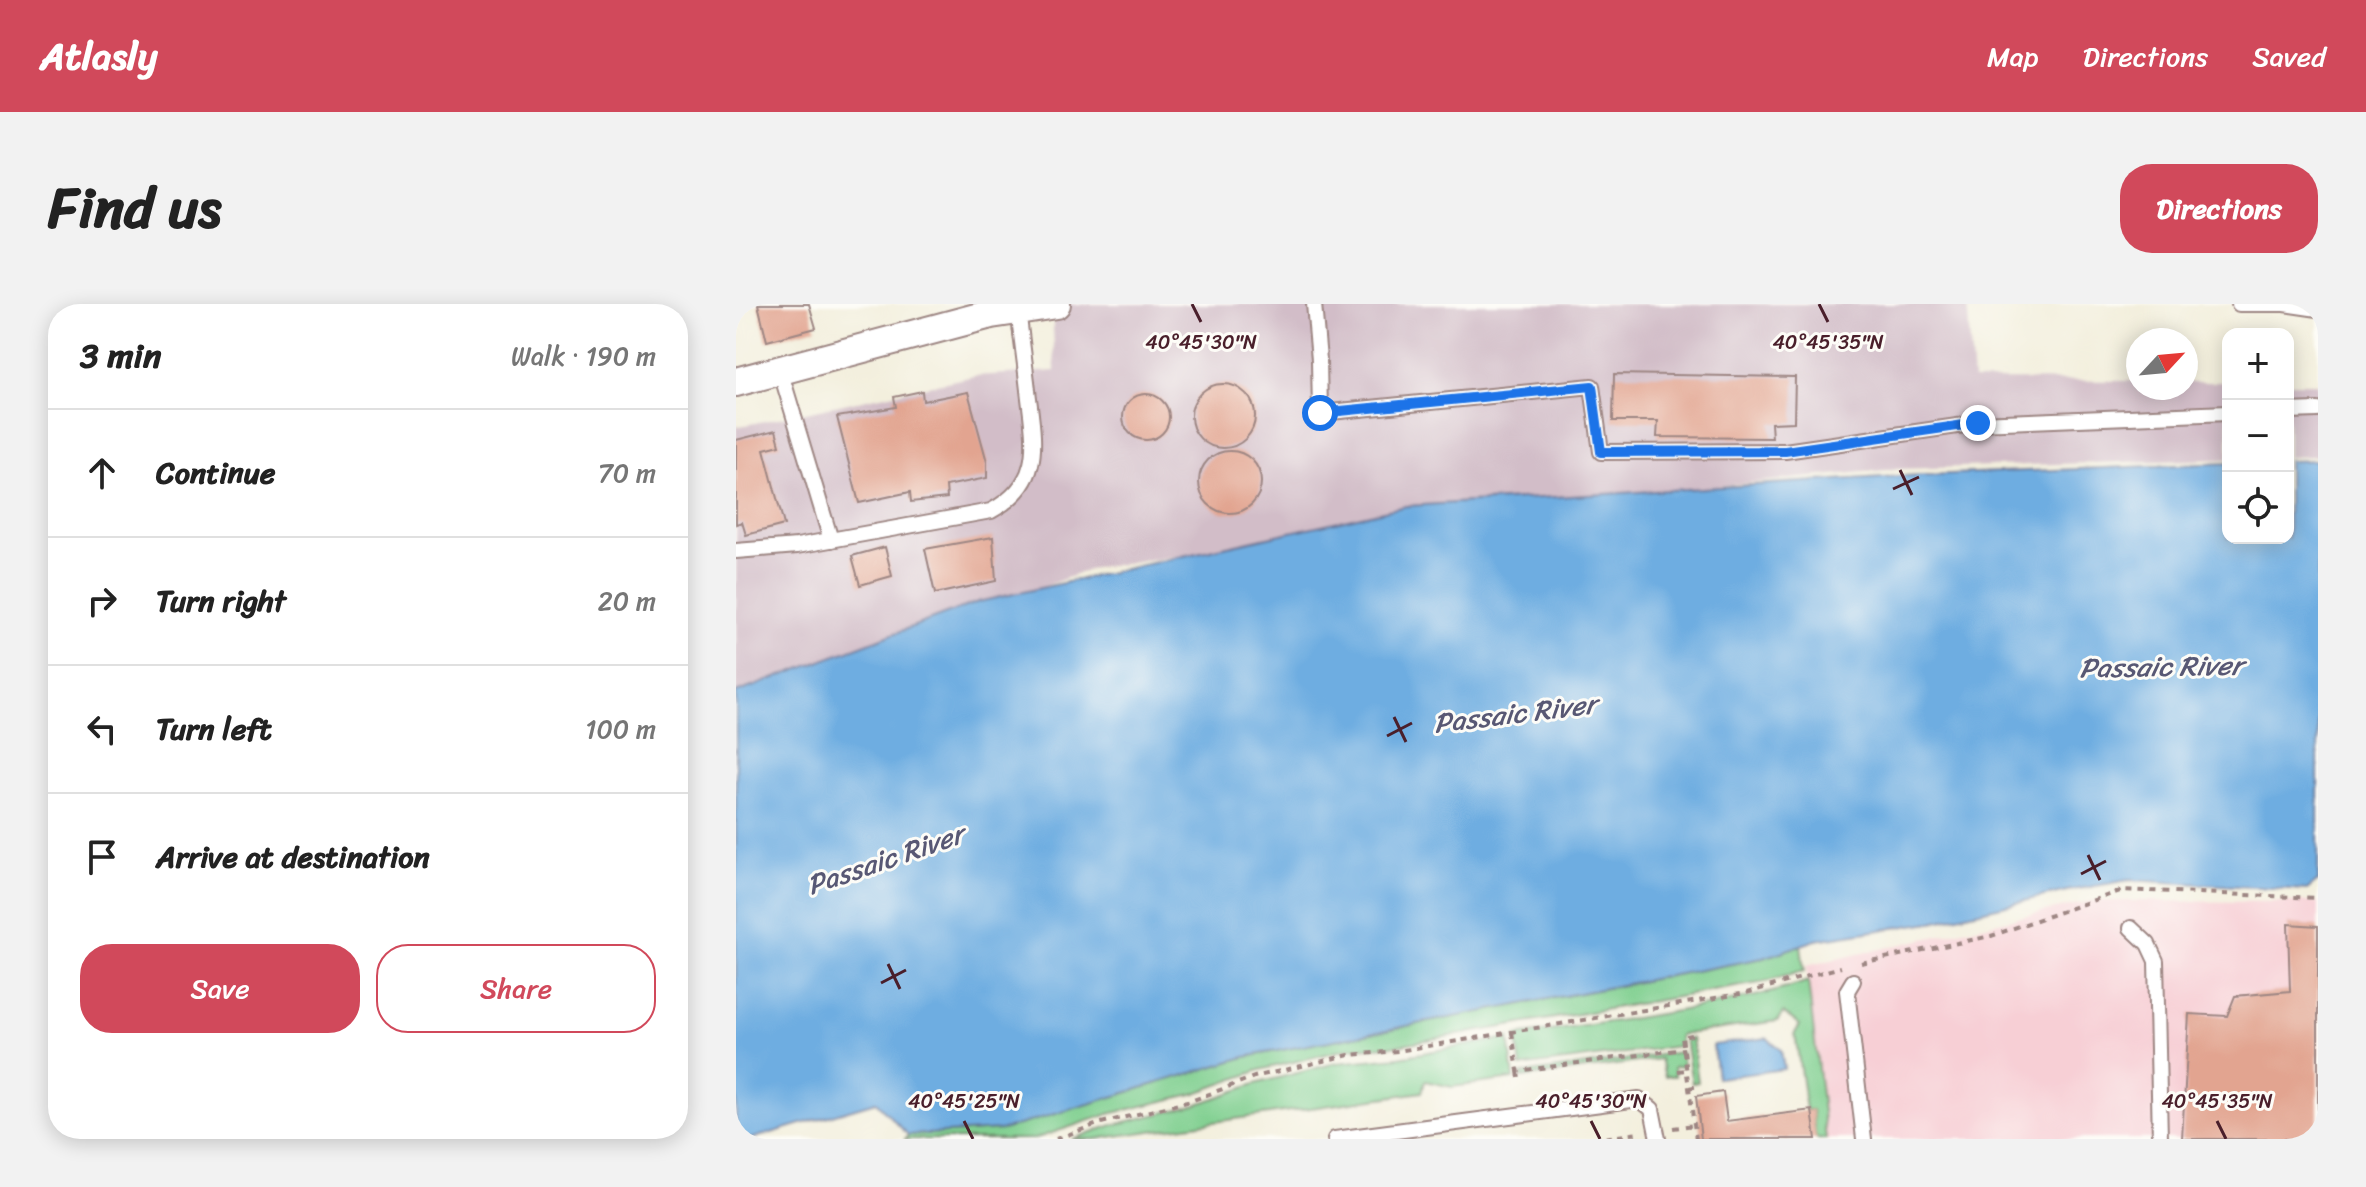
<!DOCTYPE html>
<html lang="en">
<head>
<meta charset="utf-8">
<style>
  body { margin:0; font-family:Sriracha,sans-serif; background:#f2f2f2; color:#222 }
  .controls { position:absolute; right:24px; top:24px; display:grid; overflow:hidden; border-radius:16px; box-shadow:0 4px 20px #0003 }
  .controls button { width:72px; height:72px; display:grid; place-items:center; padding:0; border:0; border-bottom:2px solid #e0e0e0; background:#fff; color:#222; font:40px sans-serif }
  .compass { position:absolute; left:1390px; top:24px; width:72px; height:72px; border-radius:50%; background:#fff; box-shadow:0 4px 20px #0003; rotate:64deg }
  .stop { position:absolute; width:24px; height:24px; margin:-18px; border:6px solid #1a73e8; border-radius:50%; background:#fff }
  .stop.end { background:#1a73e8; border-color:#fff; box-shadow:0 2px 8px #0008 }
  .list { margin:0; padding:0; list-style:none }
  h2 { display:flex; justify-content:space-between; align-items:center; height:104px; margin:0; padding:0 32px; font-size:34px }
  h2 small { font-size:26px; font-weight:400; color:#767676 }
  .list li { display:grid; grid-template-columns:52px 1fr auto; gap:24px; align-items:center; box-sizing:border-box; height:128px; padding:0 32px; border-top:2px solid #e0e0e0 }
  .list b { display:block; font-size:30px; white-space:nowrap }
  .list em { font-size:26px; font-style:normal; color:#767676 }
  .actions { display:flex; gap:16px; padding:24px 32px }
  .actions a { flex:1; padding:18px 0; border:2px solid #d1495b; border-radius:32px; text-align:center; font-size:28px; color:#d1495b }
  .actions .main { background:#d1495b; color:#fff }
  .icon { flex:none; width:44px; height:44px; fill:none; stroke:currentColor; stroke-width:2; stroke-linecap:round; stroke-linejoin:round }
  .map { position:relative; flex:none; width:1582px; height:835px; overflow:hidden; border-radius:32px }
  header { display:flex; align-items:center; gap:48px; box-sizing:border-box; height:112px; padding:0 40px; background:#d1495b; color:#fff }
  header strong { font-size:38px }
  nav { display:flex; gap:44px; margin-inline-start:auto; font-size:28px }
  .intro { display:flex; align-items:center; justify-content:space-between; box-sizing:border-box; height:192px; padding:0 48px }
  h1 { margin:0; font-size:56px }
  .button { padding:20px 36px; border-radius:32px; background:#d1495b; color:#fff; font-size:28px; font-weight:700 }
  main { display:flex; gap:48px; padding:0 48px }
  aside { flex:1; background:#fff; border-radius:32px; box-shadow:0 4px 20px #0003 }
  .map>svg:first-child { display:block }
</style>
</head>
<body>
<header>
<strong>Atlasly</strong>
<nav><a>Map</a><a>Directions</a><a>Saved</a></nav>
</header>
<div class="intro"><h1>Find us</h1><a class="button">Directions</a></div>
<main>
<aside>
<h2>3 min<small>Walk · 190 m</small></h2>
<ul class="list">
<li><svg class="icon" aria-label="ahead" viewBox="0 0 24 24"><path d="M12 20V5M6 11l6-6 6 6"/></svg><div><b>Continue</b></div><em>70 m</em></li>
<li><svg class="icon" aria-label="right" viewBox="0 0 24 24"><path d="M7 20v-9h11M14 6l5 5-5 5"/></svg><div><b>Turn right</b></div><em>20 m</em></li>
<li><svg class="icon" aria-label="left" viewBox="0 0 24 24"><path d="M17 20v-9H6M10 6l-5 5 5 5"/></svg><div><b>Turn left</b></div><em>100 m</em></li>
<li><svg class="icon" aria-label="arrive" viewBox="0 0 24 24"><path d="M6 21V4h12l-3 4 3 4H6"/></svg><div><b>Arrive at destination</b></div></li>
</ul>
<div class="actions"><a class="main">Save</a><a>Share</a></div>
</aside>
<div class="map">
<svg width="1582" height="835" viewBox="0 0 1582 835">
  <rect width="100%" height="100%" fill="#fdfcf7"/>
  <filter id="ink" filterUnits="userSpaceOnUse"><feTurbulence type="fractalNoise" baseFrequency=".0125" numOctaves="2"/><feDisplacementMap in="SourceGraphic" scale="16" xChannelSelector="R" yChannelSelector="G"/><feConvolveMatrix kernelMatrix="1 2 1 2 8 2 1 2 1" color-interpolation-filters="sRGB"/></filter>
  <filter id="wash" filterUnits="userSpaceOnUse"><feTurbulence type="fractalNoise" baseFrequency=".006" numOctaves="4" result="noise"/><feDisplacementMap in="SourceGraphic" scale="32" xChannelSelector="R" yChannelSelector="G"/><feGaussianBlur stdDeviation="1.8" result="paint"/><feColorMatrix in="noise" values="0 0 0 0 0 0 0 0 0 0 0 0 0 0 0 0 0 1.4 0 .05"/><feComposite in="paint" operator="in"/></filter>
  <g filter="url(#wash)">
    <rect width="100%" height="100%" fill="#f3efdd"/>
    <!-- built -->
    <polygon fill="#f7cfd5" points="1355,597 1582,598 1582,835 1089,835 1070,662"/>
    <!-- industrial -->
    <g fill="#d2bdc8">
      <polygon points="316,0 1231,0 1237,76 1402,77 1402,84 1450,84 1450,78 1492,78 1492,155 1161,165 844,195 358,264 0,395 0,123 238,72 319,67"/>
      <polygon points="1552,79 1582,79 1582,152 1552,153"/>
    </g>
    <!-- green -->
    <g fill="#7fcf8f" stroke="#64775d" stroke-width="2">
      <polygon points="1065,641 1068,667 1029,678 656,742 615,744 524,766 457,790 373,810 298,835 169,835 172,831 266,826 509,753 1027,654"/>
      <path d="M1072,677L1090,835H1080L1076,806H1070L1059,729L1064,721L1047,709L1041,717L943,731L944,742L785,763L780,732C842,723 903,714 964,703C1000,696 1037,690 1072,677Z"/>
      <polygon points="773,734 778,775 716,783 689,777 686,788 359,835 336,835 377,821 459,801 519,780 600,759 663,753"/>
      <polygon points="956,734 962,778 956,779 949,735"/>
      <polygon points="945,748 947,762 938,763 939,772 929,772 924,755 786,774 785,770"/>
    </g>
    <!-- water -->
    <g fill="#6eade1" stroke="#5c6686" stroke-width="2">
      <polygon points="1582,156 1582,577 1571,586 1393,576 1331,587 1196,618 1080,636 1027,654 509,753 266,826 172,831 140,798 15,835 0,835 0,389 242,298 670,202 1164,172 1492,159 1492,234 1552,234 1552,157"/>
      <polygon points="1031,734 1045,746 1048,765 981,774 977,741"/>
    </g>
    <g id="blocks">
      <!-- building -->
      <g fill="#e2a490">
        <polygon points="22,0 73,0 80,24 31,37"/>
        <polygon points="878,70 1059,73 1058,118 1035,119 1036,134 921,133 922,117 877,117"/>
        <circle cx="487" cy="112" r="32"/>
        <polygon points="186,87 187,97 232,88 251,158 251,174 210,182 211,194 175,198 174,188 123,199 101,113 160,103 158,93"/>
        <circle cx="410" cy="113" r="23"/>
        <polygon points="40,126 44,141 28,145 48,221 10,231 6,218 0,220 0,136"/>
        <circle cx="494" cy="178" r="31"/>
        <polygon points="257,233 260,277 199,290 189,245"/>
        <polygon points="149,243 156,272 124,281 116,252"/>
        <polygon points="1552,620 1582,622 1582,835 1446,835 1453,710 1491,712 1499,692 1554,687"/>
        <polygon points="987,788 991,817 1076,806 1080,835 965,835 960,792"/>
      </g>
    </g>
  </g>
  <g filter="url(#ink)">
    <use href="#blocks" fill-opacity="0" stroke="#9e8784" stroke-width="2"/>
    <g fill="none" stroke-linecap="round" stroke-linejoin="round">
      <!-- lane casing -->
      <g stroke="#9e8784" stroke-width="18">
        <g id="lane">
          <polyline points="578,0 583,56 584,109 856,82 865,148 1049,147 1242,119 1492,109"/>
          <polyline points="1503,0 1548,0 1582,5"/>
          <polyline points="44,66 95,236"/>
          <polyline points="1552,107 1582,106"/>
          <path d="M0,247L61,242L255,207C309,178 298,138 292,86C289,59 285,32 282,4"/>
          <polyline points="1395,624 1412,640 1420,657 1424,835"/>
          <polyline points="1117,677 1111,687 1128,835"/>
          <polyline points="599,835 903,795 916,805 922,835"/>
        </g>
      </g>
      <!-- street casing -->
      <g stroke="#9e8784" stroke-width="32">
        <polyline id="street" points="0,78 255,10 320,0"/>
      </g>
      <!-- path -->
      <g stroke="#9e8784" stroke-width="4" stroke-dasharray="6 6" stroke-linecap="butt">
        <polyline points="1125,659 1255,632 1387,586 1582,594"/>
        <polyline points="776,728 782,767 948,745"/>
        <polyline points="956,731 946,733 960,835"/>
        <polyline points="782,767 783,775"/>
        <polyline points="942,767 951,766"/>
        <polyline points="953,784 963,782"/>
        <polyline points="937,824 958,821"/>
        <polyline points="320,835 365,819 455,797 518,773 613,751 662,747 1010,689 1105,663"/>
        <polyline points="858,835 904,829"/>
      </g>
      <!-- lane -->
      <use href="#lane" stroke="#fff" stroke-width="14"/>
      <!-- street -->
      <use href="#street" stroke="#fff" stroke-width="28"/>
    </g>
  </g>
  <g fill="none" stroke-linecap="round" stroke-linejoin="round" filter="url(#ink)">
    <!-- route -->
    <polyline stroke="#1a73e8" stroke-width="10" points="584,109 856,82 865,148 1049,147 1242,119"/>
  </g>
  <!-- ticks -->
  <path fill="none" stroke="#4a1f2b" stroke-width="3" d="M456,0L465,18M1083,0L1092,18M1164,166L1176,191M1157,185L1183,173M658,413L670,438M651,432L676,419M1352,551L1364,576M1345,570L1370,557M152,660L164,685M145,679L170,666M228,817L237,835M855,817L864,835M1481,817L1490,835"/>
  <g text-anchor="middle" stroke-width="6" stroke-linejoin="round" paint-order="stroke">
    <!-- water labels -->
    <g font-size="28" font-style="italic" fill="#585874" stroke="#fdfcf7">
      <text transform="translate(1425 362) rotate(-1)" y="10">Passaic River</text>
      <text transform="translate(779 409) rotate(-7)" y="10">Passaic River</text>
      <text transform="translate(149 555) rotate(-19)" y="10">Passaic River</text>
    </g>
  </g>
  <g font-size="20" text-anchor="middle" fill="#4a1f2b" stroke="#fdfcf7" stroke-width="6" stroke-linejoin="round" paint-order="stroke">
    <text x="465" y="45">40°45'30"N</text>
    <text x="1092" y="45">40°45'35"N</text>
    <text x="228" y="804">40°45'25"N</text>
    <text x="855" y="804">40°45'30"N</text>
    <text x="1481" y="804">40°45'35"N</text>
  </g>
</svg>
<div class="controls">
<button>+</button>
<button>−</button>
<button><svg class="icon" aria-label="locate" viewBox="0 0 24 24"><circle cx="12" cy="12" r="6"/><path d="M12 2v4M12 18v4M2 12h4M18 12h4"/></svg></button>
</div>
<svg class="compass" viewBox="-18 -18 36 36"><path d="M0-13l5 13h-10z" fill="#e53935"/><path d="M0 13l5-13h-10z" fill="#767676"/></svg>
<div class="stop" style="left:584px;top:109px"></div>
<div class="stop end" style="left:1242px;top:119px"></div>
</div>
</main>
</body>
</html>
